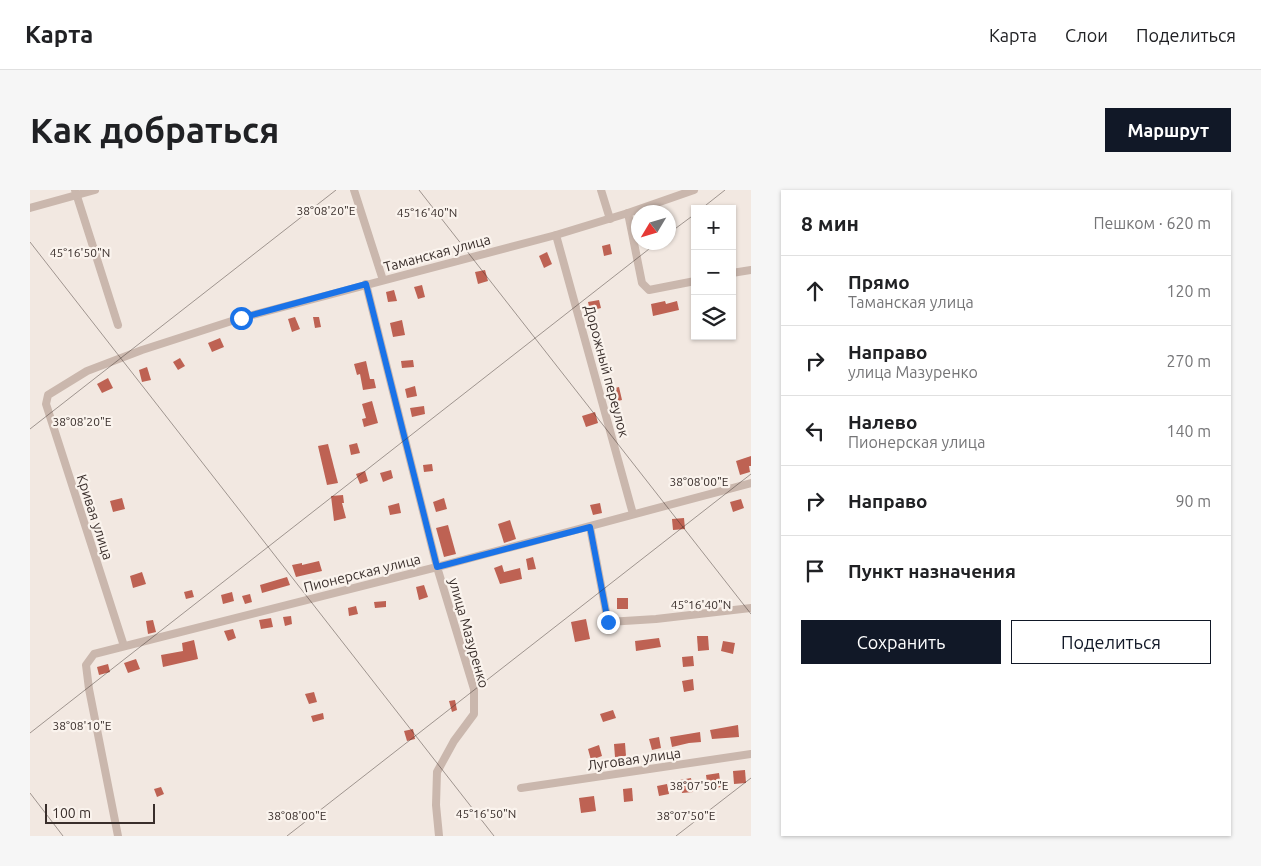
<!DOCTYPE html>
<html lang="ru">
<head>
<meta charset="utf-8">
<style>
  body { margin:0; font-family:Ubuntu,sans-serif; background:#f6f6f6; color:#202124 }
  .controls { position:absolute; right:15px; top:15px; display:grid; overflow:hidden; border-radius:0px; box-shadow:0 1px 4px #0004 }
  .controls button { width:45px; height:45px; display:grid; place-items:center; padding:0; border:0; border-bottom:1px solid #e0e0e0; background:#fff; color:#202124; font:25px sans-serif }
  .compass { position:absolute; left:601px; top:15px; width:45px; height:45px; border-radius:50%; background:#fff; box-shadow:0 1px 4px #0004; rotate:232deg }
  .scale { position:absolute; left:15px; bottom:12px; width:110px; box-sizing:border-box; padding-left:5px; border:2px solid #392e2b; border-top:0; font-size:14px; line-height:18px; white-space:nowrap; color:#392e2b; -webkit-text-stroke:4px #faf3ed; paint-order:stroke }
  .stop { position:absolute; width:15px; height:15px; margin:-11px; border:4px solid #1a73e8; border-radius:50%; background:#fff }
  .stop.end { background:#1a73e8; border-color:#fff; box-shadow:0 1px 5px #0008 }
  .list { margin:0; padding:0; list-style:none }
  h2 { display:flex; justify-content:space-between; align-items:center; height:65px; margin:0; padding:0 20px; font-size:21px }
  h2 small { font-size:16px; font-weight:400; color:#757577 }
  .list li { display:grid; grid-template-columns:32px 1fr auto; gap:15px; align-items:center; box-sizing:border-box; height:70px; padding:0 20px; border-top:1px solid #e0e0e0 }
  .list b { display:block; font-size:19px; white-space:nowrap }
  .list p { margin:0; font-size:16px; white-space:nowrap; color:#757577 }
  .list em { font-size:16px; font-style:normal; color:#757577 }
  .actions { display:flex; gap:10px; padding:15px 20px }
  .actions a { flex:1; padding:11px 0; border:1px solid #111827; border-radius:0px; text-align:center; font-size:18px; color:#111827 }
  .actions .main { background:#111827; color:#fff }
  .icon { flex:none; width:28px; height:28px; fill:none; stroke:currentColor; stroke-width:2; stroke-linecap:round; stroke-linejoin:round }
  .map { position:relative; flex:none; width:721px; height:646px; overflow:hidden; border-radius:0px }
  header { display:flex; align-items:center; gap:30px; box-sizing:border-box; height:70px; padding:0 25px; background:#fff; border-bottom:1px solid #e0e0e0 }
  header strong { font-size:24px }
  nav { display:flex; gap:28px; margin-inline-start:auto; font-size:18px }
  .intro { display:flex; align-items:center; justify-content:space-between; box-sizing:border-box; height:120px; padding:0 30px }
  h1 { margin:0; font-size:35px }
  .button { padding:12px 22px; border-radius:0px; background:#111827; color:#fff; font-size:18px; font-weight:700 }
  main { display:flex; gap:30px; padding:0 30px }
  aside { flex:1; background:#fff; border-radius:0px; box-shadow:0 1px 4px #0004 }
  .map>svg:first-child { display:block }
</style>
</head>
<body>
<header>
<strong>Карта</strong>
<nav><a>Карта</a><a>Слои</a><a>Поделиться</a></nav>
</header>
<div class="intro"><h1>Как добраться</h1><a class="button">Маршрут</a></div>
<main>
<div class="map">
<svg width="721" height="646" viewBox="0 0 721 646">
  <rect width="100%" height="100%" fill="#f2e8e1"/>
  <!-- building -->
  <g fill="#be6253">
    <polygon points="580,54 582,64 574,66 572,56"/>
    <polygon points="517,62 522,74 514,78 509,66"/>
    <polygon points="455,80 458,91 448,94 445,82"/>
    <polygon points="392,95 395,107 388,109 384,97"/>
    <polygon points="364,100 367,111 358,112 356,102"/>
    <polygon points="569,110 571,118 560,121 558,112"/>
    <polygon points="635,111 636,114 647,111 649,120 623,126 621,114"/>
    <polygon points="265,127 270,139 262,142 258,129"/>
    <polygon points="283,127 289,127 291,137 285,138"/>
    <polygon points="372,130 375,145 363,147 360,133"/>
    <polygon points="190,148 194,157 182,162 178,153"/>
    <polygon points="150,168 155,176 148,180 143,172"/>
    <polygon points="383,170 384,177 372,178 371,171"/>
    <polygon points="336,171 340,189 344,189 346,198 333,200 330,184 327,185 324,174"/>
    <polygon points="117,177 121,190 112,192 109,180"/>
    <polygon points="78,188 83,198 72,203 67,194"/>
    <polygon points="385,196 387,206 377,208 375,199"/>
    <polygon points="589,197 592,210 583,212 580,199"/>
    <polygon points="342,211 348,233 334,237 332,229 336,228 332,214"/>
    <polygon points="394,216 395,224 382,227 380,218"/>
    <polygon points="565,222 568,233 556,237 552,226"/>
    <polygon points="327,253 330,263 321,265 319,255"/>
    <polygon points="298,254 308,293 297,295 288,256"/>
    <polygon points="721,266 721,276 719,276 720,282 710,285 706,271"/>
    <polygon points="402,274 403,281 394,282 393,275"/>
    <polygon points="361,280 363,288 353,292 350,283"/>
    <polygon points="335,281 338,291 330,294 326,284"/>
    <polygon points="313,305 314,313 312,313 316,328 304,331 301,306"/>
    <polygon points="92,308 95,319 83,322 80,311"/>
    <polygon points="414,308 417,319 406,322 403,312"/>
    <polygon points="711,309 714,318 703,322 700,312"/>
    <polygon points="369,313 371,323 360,325 358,316"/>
    <polygon points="570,313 572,323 563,325 560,315"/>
    <polygon points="654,328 655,339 643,340 642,329"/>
    <polygon points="480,330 486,349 474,353 468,334"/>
    <polygon points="418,335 426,364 414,367 406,338"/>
    <polygon points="503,367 506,379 498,380 496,369"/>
    <polygon points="289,371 292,381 266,387 262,375 272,373 272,375"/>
    <polygon points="472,375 474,382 490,378 492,389 470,394 464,378"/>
    <polygon points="112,382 116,394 103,398 100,386"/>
    <polygon points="257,387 260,395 232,403 230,395"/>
    <polygon points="394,395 398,407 389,410 386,397"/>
    <polygon points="162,400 164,407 156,409 154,402"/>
    <polygon points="202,402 204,411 193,414 191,405"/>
    <polygon points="220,404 222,412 215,414 212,406"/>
    <rect x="587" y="408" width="11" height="11"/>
    <polygon points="356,411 356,417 345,418 344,412"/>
    <polygon points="326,416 328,424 319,426 318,418"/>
    <polygon points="261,426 262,434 255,436 253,427"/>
    <polygon points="241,428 243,437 231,439 229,430"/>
    <polygon points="556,429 560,449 545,452 541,432"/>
    <polygon points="123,430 126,442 118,444 116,431"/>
    <polygon points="203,439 206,448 198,451 194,441"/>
    <polygon points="667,446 678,446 679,460 668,461"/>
    <polygon points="629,448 631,457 606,461 605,451"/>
    <polygon points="164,450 168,469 133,477 131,465 153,461 152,453"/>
    <polygon points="693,451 705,453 703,464 691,461"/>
    <polygon points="663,466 664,476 653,477 652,467"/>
    <polygon points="106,469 110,479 98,483 94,473"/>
    <polygon points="78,474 80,482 69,485 67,477"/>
    <polygon points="663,489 664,500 654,502 652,491"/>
    <polygon points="284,502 287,512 279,514 275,504"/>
    <polygon points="425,510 427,520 422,522 419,511"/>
    <polygon points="583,520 586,528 573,532 570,524"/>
    <polygon points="293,523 294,529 283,532 281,526"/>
    <polygon points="708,535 709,547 682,549 680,540"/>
    <polygon points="383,539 385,549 377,551 374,541"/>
    <polygon points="670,542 671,552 659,553 642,557 640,547"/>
    <polygon points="629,547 631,558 622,560 619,549"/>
    <polygon points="595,553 596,566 585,567 584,554"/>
    <polygon points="569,555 572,566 561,570 558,559"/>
    <polygon points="715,580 716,593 704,594 703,581"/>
    <polygon points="689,583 691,597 678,600 676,585"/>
    <polygon points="661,588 663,602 652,603 650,590"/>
    <polygon points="637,594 639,604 629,606 627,596"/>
    <polygon points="131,597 134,604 127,607 124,599"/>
    <polygon points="602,598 603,611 594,612 593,599"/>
    <polygon points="564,606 566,621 551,623 549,608"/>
  </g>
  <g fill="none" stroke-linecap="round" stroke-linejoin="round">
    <!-- minor -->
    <g stroke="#cab7ad" stroke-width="8">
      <polyline points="45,0 88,135"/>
      <polyline points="324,0 353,90"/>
      <polyline points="571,0 580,29"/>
      <polyline points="0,18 65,0"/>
      <polyline points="598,23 612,93 619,100 665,91"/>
      <polyline points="526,45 603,324"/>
      <polyline points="702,83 721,80"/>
      <polyline points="336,94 407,377 444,499 444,524 424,551 407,582 406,615 409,646"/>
      <polyline points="560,337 578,432 626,429 721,418"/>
      <polyline points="94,456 16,214 18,205 57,181 112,160 211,128 526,45 598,23 664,0"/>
      <polyline points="491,598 721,564"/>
      <polyline points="88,646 59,499 56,475 64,464 407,377 721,293"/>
    </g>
  </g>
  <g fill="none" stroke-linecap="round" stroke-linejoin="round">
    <!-- route -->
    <polyline stroke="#1a73e8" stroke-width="6" points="211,128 336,94 407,377 560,337 578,432"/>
  </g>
  <!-- ticks -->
  <path fill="none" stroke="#392e2b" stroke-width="1" stroke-opacity="0.45" d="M389,0L721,424M671,19L695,0M638,44L665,24M0,52L464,646M0,239L306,0M0,543L628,52M0,603L33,646M257,646L721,284M646,646L721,588"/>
  <g text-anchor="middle" stroke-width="4.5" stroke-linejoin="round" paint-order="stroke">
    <!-- street labels -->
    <g font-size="14" fill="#392e2b" stroke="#faf3ed">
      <text transform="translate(407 63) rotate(-15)" y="5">Таманская улица</text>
      <text transform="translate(577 181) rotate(75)" y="5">Дорожный переулок</text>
      <text transform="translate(65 327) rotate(72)" y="5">Кривая улица</text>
      <text transform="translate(332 383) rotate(-14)" y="5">Пионерская улица</text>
      <text transform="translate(439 443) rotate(74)" y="5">улица Мазуренко</text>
      <text transform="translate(604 569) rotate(-8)" y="5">Луговая улица</text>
    </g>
  </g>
  <g font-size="12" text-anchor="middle" fill="#392e2b" stroke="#faf3ed" stroke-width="4.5" stroke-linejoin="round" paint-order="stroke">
    <text x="296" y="25">38°08'20"E</text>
    <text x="397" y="27">45°16'40"N</text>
    <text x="50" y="67">45°16'50"N</text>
    <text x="52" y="236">38°08'20"E</text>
    <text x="669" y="296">38°08'00"E</text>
    <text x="671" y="419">45°16'40"N</text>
    <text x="52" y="540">38°08'10"E</text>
    <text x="669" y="600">38°07'50"E</text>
    <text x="456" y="628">45°16'50"N</text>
    <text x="267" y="630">38°08'00"E</text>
    <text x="656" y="630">38°07'50"E</text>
  </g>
</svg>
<div class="controls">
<button>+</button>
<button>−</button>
<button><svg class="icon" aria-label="layers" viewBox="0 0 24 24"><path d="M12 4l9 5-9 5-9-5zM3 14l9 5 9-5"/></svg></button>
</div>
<svg class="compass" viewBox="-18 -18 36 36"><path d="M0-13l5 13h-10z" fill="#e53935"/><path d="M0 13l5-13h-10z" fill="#757577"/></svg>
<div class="scale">100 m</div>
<div class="stop" style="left:211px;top:128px"></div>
<div class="stop end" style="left:578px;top:432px"></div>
</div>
<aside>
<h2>8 мин<small>Пешком · 620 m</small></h2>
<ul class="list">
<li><svg class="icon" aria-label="ahead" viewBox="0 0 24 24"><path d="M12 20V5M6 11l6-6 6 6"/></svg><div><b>Прямо</b><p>Таманская улица</p></div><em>120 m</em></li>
<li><svg class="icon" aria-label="right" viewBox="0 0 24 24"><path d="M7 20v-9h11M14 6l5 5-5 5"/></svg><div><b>Направо</b><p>улица Мазуренко</p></div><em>270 m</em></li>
<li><svg class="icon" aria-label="left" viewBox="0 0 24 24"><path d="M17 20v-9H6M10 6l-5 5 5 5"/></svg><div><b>Налево</b><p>Пионерская улица</p></div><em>140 m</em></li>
<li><svg class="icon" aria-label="right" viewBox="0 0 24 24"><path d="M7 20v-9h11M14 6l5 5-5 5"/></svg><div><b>Направо</b></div><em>90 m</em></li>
<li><svg class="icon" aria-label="arrive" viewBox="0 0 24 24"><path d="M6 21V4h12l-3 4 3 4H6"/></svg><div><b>Пункт назначения</b></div></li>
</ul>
<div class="actions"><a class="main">Сохранить</a><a>Поделиться</a></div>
</aside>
</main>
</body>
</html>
